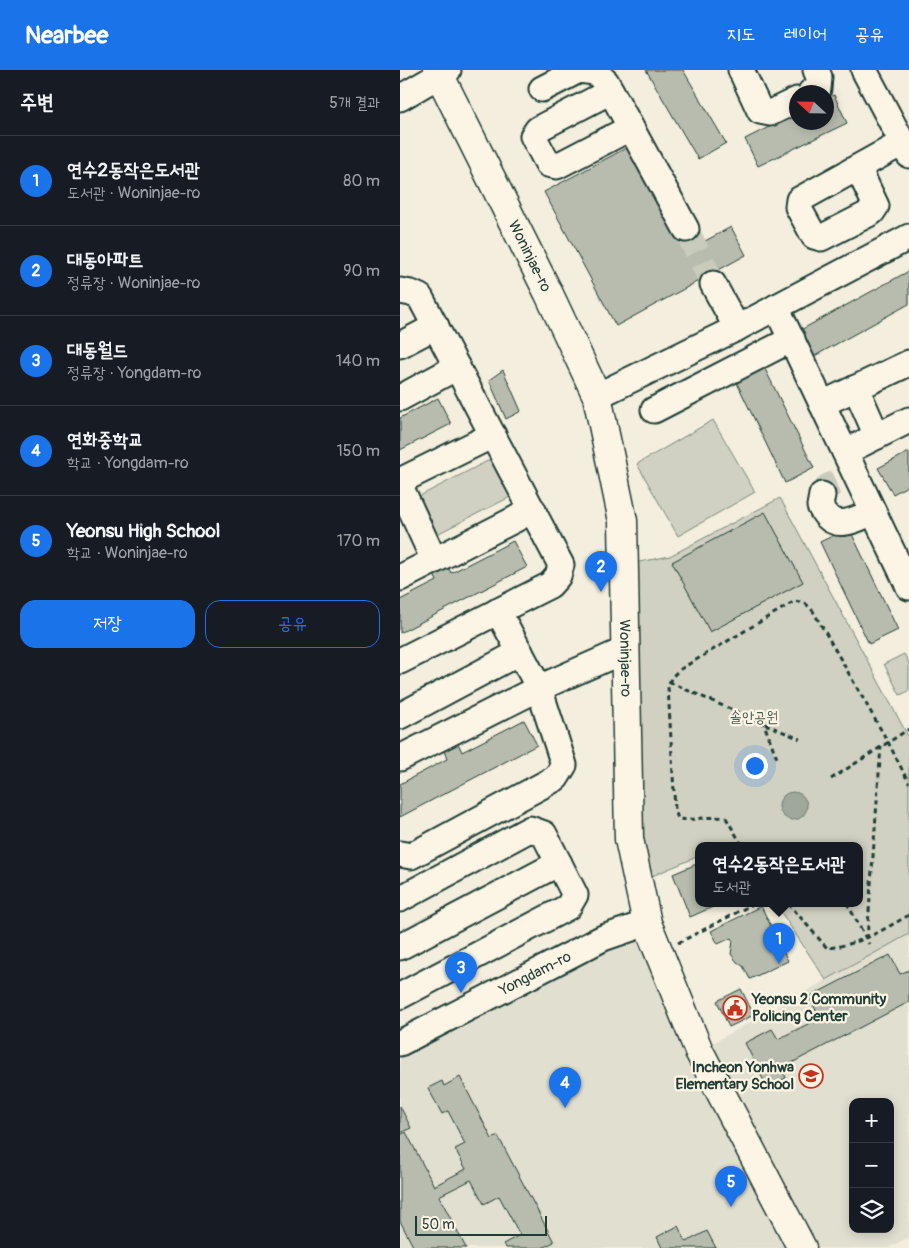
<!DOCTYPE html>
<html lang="ko">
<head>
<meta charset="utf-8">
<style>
  body { margin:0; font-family:Pangolin,"Poor Story",sans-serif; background:#20242c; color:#f1f3f6 }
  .controls { position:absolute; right:15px; bottom:15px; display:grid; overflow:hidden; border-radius:10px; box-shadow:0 2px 12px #0003 }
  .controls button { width:45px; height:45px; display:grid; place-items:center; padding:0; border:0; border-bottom:1px solid #363941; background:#171b24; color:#f1f3f6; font:25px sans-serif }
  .compass { position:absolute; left:389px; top:15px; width:45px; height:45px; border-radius:50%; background:#171b24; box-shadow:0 2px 12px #0003; rotate:292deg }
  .scale { position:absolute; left:15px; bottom:12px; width:132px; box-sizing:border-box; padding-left:5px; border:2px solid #1f3d34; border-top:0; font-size:14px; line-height:18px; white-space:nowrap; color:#1f3d34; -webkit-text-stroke:4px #fcf5e5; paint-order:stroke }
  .you { position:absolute; left:354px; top:695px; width:18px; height:18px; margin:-12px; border:4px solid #fff; border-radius:50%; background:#1a73e8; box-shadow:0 0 0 8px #1a73e833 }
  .badge { display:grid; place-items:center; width:32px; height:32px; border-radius:50%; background:#1a73e8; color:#fff; font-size:16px; font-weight:700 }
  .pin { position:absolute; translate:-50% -41px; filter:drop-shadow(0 1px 2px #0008) }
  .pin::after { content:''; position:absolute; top:26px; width:18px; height:15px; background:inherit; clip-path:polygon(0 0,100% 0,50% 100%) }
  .popup { position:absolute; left:295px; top:772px; width:168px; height:65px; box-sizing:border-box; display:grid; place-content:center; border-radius:10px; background:#171b24; filter:drop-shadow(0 1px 4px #0005); font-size:16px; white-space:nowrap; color:#9ea1a6 }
  .popup b { font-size:19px; color:#f1f3f6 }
  .popup::after { content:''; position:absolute; left:50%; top:100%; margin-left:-10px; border:10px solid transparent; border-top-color:#171b24 }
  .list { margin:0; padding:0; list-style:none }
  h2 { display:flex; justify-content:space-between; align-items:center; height:65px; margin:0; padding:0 20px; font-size:21px }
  h2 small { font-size:16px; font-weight:400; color:#9ea1a6 }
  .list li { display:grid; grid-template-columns:32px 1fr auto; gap:15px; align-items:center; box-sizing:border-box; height:90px; padding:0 20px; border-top:1px solid #363941 }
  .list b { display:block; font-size:19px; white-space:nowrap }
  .list p { margin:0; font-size:16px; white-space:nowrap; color:#9ea1a6 }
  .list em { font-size:16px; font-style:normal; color:#9ea1a6 }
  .actions { display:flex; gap:10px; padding:15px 20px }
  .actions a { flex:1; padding:11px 0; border:1px solid #1a73e8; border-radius:15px; text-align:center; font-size:18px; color:#1a73e8 }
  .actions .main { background:#1a73e8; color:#fff }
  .icon { flex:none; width:28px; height:28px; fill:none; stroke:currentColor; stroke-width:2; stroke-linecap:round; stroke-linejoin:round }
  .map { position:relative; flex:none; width:509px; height:1178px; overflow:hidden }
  header { display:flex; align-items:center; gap:30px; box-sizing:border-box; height:70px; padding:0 25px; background:#1a73e8; color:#fff }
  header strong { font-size:24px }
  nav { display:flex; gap:28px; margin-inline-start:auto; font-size:18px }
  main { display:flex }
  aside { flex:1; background:#171b24 }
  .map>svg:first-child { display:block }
</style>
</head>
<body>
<header>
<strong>Nearbee</strong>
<nav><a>지도</a><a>레이어</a><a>공유</a></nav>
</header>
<main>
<aside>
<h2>주변<small>5개 결과</small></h2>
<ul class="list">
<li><span class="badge">1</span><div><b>연수2동작은도서관</b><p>도서관 · Woninjae-ro</p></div><em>80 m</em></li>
<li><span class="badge">2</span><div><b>대동아파트</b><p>정류장 · Woninjae-ro</p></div><em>90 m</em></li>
<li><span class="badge">3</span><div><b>대동월드</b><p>정류장 · Yongdam-ro</p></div><em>140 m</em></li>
<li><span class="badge">4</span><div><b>연화중학교</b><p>학교 · Yongdam-ro</p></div><em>150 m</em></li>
<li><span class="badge">5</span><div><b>Yeonsu High School</b><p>학교 · Woninjae-ro</p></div><em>170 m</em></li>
</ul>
<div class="actions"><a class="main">저장</a><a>공유</a></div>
</aside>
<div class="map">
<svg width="509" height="1178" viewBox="0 0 509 1178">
  <rect width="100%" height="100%" fill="#f3eede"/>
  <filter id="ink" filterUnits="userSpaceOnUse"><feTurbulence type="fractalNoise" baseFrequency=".02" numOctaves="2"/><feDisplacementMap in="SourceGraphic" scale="10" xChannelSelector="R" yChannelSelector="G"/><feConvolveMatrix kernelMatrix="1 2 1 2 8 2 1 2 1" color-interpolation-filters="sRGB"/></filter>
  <g filter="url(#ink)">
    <!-- built -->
    <path fill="#e1dfd0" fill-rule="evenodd" d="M247,853L300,980L509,864V1167L488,1178H0V973ZM453,1032H490V1159H453Z"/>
    <!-- green -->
    <g fill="#d0d1c2" stroke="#78877b">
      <polygon points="313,350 355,422 278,466 237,394"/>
      <polygon points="103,383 122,421 25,470 8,432"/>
      <polygon points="380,428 509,668 509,864 426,910 375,833 459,833 459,775 299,775 299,786 238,812 224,495 270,486"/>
      <polygon points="504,584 509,593 509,621 500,625 484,594"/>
    </g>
    <!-- water -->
    <circle fill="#a0a89b" stroke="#6c7d72" cx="393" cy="736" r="14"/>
    <!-- building -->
    <g fill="#b8bcae" stroke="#1f3d34">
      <polygon points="246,0 283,0 326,73 298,89"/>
      <polygon points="434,25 447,53 358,96 345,69 397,43 397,52 427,52 427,28"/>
      <polygon points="228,77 278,170 294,177 331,157 346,185 216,256 144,122"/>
      <polygon points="509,201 509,234 411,288 397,262"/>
      <polygon points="364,297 414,398 385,413 336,311"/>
      <polygon points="103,300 121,341 106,349 89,310"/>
      <polygon points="38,328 51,354 0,380 0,348"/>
      <polygon points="509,382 509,415 493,424 478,398"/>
      <polygon points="365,442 403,512 310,562 272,492"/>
      <polygon points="449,458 498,560 469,574 420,472"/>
      <polygon points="113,471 127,497 0,563 0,530 37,511 32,500 46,493 51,503"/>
      <polygon points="124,650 137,675 0,747 0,714 47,689 43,678 57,671 62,682"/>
      <polygon points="299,793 299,833 322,833 290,847 273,804"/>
      <polygon points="361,836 388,891 350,909 343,896 337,892 331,884 333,871 331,868 318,874 311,861"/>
      <polygon points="490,885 500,904 509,900 509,932 382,998 386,1008 367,1017 345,973 372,959 378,969 420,948 409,927"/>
      <polygon points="341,919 354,945 329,957 317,931"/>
      <polygon points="60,1007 92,1069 98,1066 154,1172 142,1178 106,1178 103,1174 120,1165 99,1126 84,1134 71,1110 39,1126 66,1178 14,1178 0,1151 0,1065 6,1062 34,1116 66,1099 55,1079 65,1074 48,1041 42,1044 28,1018 42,1011 44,1016"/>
      <polygon points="0,1036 11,1058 0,1063"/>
      <polygon points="278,1156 286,1172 307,1161 316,1178 262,1178 257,1167"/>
    </g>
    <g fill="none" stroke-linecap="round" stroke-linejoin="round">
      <!-- minor-tunnel -->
      <g stroke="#c9cbbc" stroke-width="25" stroke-dasharray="25 12" stroke-linecap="butt">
        <polyline points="286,159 313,214"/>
        <polyline points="422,425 428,416 436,413"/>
      </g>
      <!-- minor casing -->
      <g stroke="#1f3d34" stroke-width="29">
        <g id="minor">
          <polyline points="341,0 360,41 370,43 397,30"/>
          <polyline points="464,0 509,85"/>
          <polyline points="142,19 179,0 195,2 206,12 286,159"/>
          <polyline points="211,21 138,59 133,66 148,94 157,96 230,58"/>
          <polyline points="411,22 418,19 419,7 416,0"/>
          <polyline points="0,28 48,0"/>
          <polyline points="458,98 476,136 472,142 421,168 414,166 398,137 399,130 502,73"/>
          <polyline points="313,214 337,258"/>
          <polyline points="0,221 11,223 20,227 161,495 158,506 150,515 0,591"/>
          <polyline points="376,237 509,517"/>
          <polyline points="0,275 36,256"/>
          <polyline points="456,318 477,366"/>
          <polyline points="197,326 337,258 509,167"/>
          <polyline points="0,328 57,297"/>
          <polyline points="422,334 509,293"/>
          <polyline points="254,340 392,269"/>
          <polyline points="445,382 509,350"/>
          <polyline points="0,411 93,365"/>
          <polyline points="0,416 34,490"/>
          <path d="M422,425L420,436C433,463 452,451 473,442"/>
          <polyline points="0,508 133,440"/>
          <polyline points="0,646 120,582"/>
          <polyline points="0,688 139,618 225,580"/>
          <polyline points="0,784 11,786 156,708 164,695 139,618 98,541"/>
          <polyline points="0,829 130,759 144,764 175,825 168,837 0,926"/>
          <polyline points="0,877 159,793"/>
          <path id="s1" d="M0,973L203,868L247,853"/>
        </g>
      </g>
      <!-- major casing -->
      <g stroke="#1f3d34" stroke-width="31">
        <g id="major">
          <path id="s2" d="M37,0L148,222L197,326L223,451L229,769L247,853L299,981L402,1178"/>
        </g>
      </g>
      <!-- path -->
      <g stroke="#1f3d34" stroke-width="3" stroke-dasharray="5 4" stroke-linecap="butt">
        <polyline points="269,612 364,654 378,691"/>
        <polyline points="365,654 400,669"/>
        <polyline points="431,709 509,659"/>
        <path d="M342,775L326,748C310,745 294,751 278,749L275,740L268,617L271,608L279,600L395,531L405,533L413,541L488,672L509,713"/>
        <path d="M388,833L427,878C459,875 481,861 509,845"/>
        <polyline points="447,833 469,874"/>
        <polyline points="467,869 481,676"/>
        <polyline points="278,873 355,833"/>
      </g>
      <!-- minor -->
      <use href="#minor" stroke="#fcf5e5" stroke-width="25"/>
      <!-- major -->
      <use href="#major" stroke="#fcf5e5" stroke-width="28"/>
    </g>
  </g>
  <!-- icons -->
  <defs>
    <g id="civic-ring" transform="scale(1.25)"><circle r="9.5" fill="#fcf5e5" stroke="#c8321e" stroke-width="1.5"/><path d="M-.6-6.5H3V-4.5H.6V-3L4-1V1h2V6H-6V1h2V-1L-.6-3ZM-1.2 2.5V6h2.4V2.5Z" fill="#c8321e"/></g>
    <g id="school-ring" transform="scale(1.25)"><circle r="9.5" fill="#fcf5e5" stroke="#c8321e" stroke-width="1.5"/><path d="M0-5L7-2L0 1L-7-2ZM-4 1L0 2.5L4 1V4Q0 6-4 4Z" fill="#c8321e"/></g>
  </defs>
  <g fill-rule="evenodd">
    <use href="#civic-ring" x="335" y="938"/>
    <use href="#school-ring" x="411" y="1006"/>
  </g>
  <g text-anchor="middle" stroke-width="4.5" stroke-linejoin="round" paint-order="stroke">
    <!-- street labels -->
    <g font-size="15" fill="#1f3d34" stroke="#fcf5e5">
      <text dy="5" stroke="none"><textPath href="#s2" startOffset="208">Woninjae-ro</textPath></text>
      <text dy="5" stroke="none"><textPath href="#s2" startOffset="628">Woninjae-ro</textPath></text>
      <text dy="5" stroke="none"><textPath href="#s1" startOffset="152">Yongdam-ro</textPath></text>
    </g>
    <!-- park labels -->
    <g font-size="15" fill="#425b50" stroke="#fcf5e5">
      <text x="354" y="652">솔안공원</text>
    </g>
    <!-- poi labels -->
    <g font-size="15" font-weight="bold" fill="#1f3d34" stroke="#fcf5e5" text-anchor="start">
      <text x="352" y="934">Yeonsu 2 Community<tspan x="352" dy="17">Policing Center</tspan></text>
      <text x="394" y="1002" text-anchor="end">Incheon Yonhwa<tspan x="394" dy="17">Elementary School</tspan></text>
    </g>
  </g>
</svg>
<div class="controls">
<button>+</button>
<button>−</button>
<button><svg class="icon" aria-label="layers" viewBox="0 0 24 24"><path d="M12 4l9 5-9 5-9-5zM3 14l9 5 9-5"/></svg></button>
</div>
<svg class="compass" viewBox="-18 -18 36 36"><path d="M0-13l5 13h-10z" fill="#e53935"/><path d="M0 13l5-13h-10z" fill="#9ea1a6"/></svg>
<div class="scale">50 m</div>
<div class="you"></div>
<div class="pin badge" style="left:379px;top:894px">1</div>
<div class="popup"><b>연수2동작은도서관</b>도서관</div>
<div class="pin badge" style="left:201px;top:522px">2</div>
<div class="pin badge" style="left:61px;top:923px">3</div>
<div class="pin badge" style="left:165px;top:1038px">4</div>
<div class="pin badge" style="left:331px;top:1137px">5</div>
</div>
</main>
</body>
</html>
